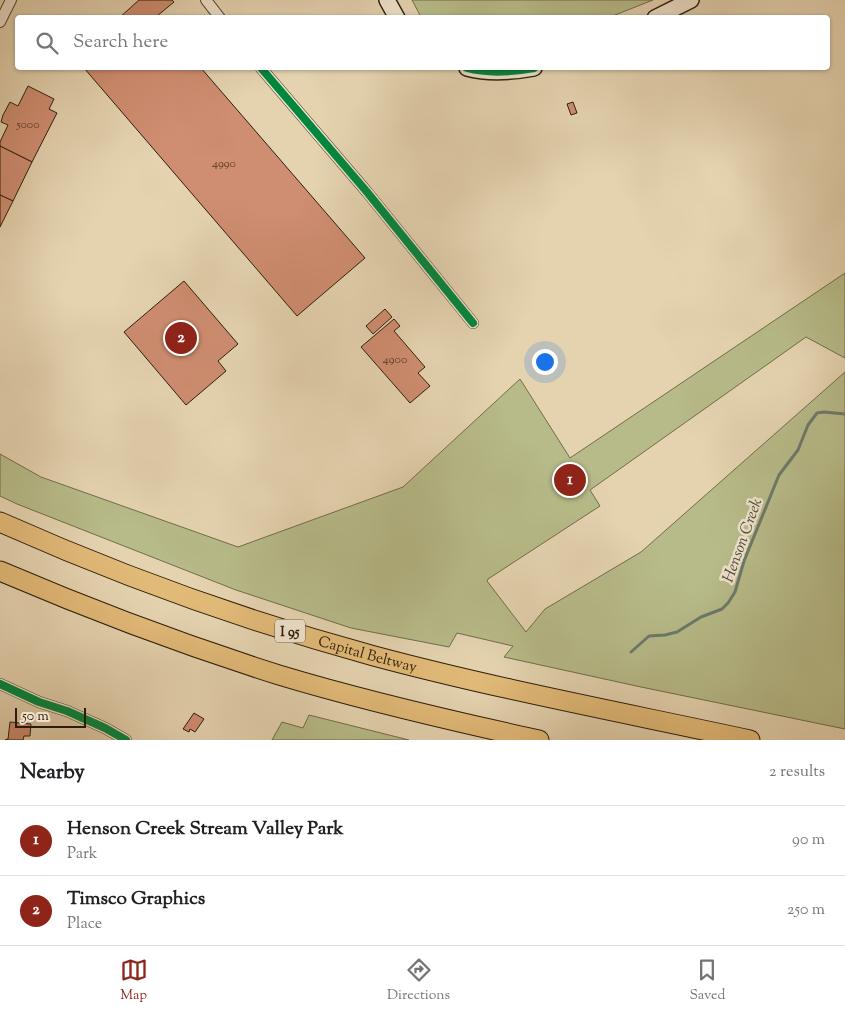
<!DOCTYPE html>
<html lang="en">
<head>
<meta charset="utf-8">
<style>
  body { margin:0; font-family:"Sorts Mill Goudy",serif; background:#f6f6f6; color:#202124 }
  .scale { position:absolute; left:15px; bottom:12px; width:71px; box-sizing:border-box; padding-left:5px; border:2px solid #2c1e0a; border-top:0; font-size:14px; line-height:18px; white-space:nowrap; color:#2c1e0a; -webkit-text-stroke:4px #eee2cc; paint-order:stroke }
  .you { position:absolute; left:544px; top:361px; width:18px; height:18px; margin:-12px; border:4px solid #fff; border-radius:50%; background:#1a73e8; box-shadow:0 0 0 8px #1a73e833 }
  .badge { display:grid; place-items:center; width:32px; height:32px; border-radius:50%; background:#8f2418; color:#fff; font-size:16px; font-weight:700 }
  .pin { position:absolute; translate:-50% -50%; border:2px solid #fff; box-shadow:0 1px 5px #0006 }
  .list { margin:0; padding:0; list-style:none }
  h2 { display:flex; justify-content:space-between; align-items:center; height:65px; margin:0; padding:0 20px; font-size:21px }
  h2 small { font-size:16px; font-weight:400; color:#757577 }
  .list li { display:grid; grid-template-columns:32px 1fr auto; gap:15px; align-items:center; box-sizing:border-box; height:70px; padding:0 20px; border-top:1px solid #e0e0e0 }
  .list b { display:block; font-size:19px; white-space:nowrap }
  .list p { margin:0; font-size:16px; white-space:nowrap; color:#757577 }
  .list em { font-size:16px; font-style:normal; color:#757577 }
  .icon { flex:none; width:28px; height:28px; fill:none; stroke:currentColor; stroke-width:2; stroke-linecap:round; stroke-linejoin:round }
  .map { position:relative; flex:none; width:845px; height:740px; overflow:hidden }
  .search { position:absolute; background:#fff; box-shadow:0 1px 4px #0004; left:15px; right:15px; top:15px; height:55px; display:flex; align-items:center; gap:12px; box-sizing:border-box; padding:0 18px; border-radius:5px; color:#757577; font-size:19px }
  .sheet { height:205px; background:#fff }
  nav { display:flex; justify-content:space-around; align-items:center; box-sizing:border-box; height:70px; border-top:1px solid #e0e0e0; background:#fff; font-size:14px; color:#757577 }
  nav a { display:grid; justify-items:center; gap:2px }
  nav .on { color:#8f2418 }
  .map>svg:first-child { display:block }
</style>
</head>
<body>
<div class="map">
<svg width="845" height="740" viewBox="0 0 845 740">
  <rect width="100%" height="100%" fill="#e5d3b0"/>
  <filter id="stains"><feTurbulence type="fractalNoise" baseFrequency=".004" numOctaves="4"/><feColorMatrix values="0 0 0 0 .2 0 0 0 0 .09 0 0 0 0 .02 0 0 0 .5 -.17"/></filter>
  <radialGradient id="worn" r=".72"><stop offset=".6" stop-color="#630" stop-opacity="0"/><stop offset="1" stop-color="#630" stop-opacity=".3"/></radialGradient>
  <!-- green -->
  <g fill="#b7bb89" stroke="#726c4a">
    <polygon points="412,0 653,0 610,17 421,17"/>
    <polygon points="845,273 845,358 806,337 590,490 600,506 488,579 487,581 526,632 545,609 641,552 845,372 845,729 641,687 504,657 513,646 457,633 449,647 351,628 236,590 17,504 0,496 0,454 41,477 238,547 403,487 520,379 570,458"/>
    <polygon points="309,715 409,740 272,740 282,722 303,728"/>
  </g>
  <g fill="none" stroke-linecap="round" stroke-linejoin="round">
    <!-- stream -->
    <polyline stroke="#6c7a6c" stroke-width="3" points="631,652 649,636 665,635 677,632 701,617 722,609 728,603 735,592 744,561 779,475 798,450 808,425 817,413 824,412 845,414"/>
  </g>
  <!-- building -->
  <g fill="#cf8d71" stroke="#2c1e0a">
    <polygon points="139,0 172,0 174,2 157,16 158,18 119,18"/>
    <polygon points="84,68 201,68 365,258 297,316"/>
    <polygon points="28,86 54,99 49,109 57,113 32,162 0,146 0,142 8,125 1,122 3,115 10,102 18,106"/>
    <polygon points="573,102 577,113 571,115 567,104"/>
    <polygon points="0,146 32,162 13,201 0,195"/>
    <polygon points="0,195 13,201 0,227"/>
    <polygon points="184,281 238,344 218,361 226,371 186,405 124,332"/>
    <polygon points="385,309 392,317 373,334 366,326"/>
    <polygon points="394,319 400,326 394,331 425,367 418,373 430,386 410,403 361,347"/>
    <polygon points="194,713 204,719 195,732 190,729 189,732 183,729"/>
    <polygon points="10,722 31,724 30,736 24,736 23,740 5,740 8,739"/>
  </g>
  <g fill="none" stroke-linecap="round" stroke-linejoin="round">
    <!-- street casing -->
    <g stroke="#5a4b34" stroke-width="12">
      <g id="street">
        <polyline points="206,0 220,18"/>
        <polyline points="0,22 11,0"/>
        <polyline points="261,68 367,192 473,323"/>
        <polyline points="0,684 39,702 67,711 105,728 126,740"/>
      </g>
    </g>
    <!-- secondary casing -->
    <g stroke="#2c1e0a" stroke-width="18">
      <g id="secondary">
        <polyline points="387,0 397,18"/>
        <polyline points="655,18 691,0"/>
        <path d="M467,68C489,74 512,72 534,68"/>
      </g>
    </g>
    <!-- highway casing -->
    <g stroke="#2c1e0a" stroke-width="21">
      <g id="highway">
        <path id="s1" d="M0,522C121,576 246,621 374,656C497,689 625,713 750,740"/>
        <path d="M0,571C91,610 184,645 279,675C365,701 452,721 539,740"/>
      </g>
    </g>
    <!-- street -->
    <use href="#street" stroke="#eee2cc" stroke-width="10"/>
    <!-- secondary -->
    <use href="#secondary" stroke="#eee2cc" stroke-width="15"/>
    <!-- highway -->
    <use href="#highway" stroke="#e2ba78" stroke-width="19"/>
    <!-- cycleway casing -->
    <g stroke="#eee2cc" stroke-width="11">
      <g id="cycleway">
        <polyline points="261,68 367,192 473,323"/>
        <path d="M467,68C489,74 512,72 534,68"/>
        <polyline points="0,684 39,702 67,711 105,728 126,740"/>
      </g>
    </g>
    <!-- cycleway -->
    <use href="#cycleway" stroke="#00873e" stroke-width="8"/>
  </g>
  <g text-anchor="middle" stroke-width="5" stroke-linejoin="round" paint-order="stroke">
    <!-- number labels -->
    <g font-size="12" fill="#553a24">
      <text x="28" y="128">5000</text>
      <text x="224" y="167">4990</text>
      <text x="395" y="363">4900</text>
    </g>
    <!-- shield labels -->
    <rect fill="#eee2cc" stroke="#665944" stroke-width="1" x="275" y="619.5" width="30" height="23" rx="4"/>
    <g font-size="14" font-weight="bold" fill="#2c1e0a">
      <text x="290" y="636">I 95</text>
    </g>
    <!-- street labels -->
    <g font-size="15" fill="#2c1e0a" stroke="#eee2cc">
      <text dy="5" stroke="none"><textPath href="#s1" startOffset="391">Capital Beltway</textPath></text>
    </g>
    <!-- water labels -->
    <g font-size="16" font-style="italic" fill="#4c4c3b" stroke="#eee2cc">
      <text transform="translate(741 540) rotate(-70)" y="6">Henson Creek</text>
    </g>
  </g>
  <rect width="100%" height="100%" filter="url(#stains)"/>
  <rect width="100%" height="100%" fill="url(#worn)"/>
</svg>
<div class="scale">50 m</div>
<div class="you"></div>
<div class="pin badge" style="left:570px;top:480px">1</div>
<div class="pin badge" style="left:181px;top:338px">2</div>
<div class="search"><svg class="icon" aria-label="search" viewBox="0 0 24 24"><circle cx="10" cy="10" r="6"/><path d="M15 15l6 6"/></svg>Search here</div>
</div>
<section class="sheet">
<h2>Nearby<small>2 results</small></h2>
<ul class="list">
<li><span class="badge">1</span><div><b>Henson Creek Stream Valley Park</b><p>Park</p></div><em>90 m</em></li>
<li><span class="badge">2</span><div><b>Timsco Graphics</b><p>Place</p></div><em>250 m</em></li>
</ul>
</section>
<nav>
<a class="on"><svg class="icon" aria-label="map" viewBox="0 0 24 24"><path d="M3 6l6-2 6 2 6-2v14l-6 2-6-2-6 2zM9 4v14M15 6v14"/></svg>Map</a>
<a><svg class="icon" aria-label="directions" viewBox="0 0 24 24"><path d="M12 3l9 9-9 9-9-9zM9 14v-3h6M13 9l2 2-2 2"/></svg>Directions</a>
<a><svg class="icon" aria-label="saved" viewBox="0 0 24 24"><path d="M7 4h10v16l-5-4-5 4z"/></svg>Saved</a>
</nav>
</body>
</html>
